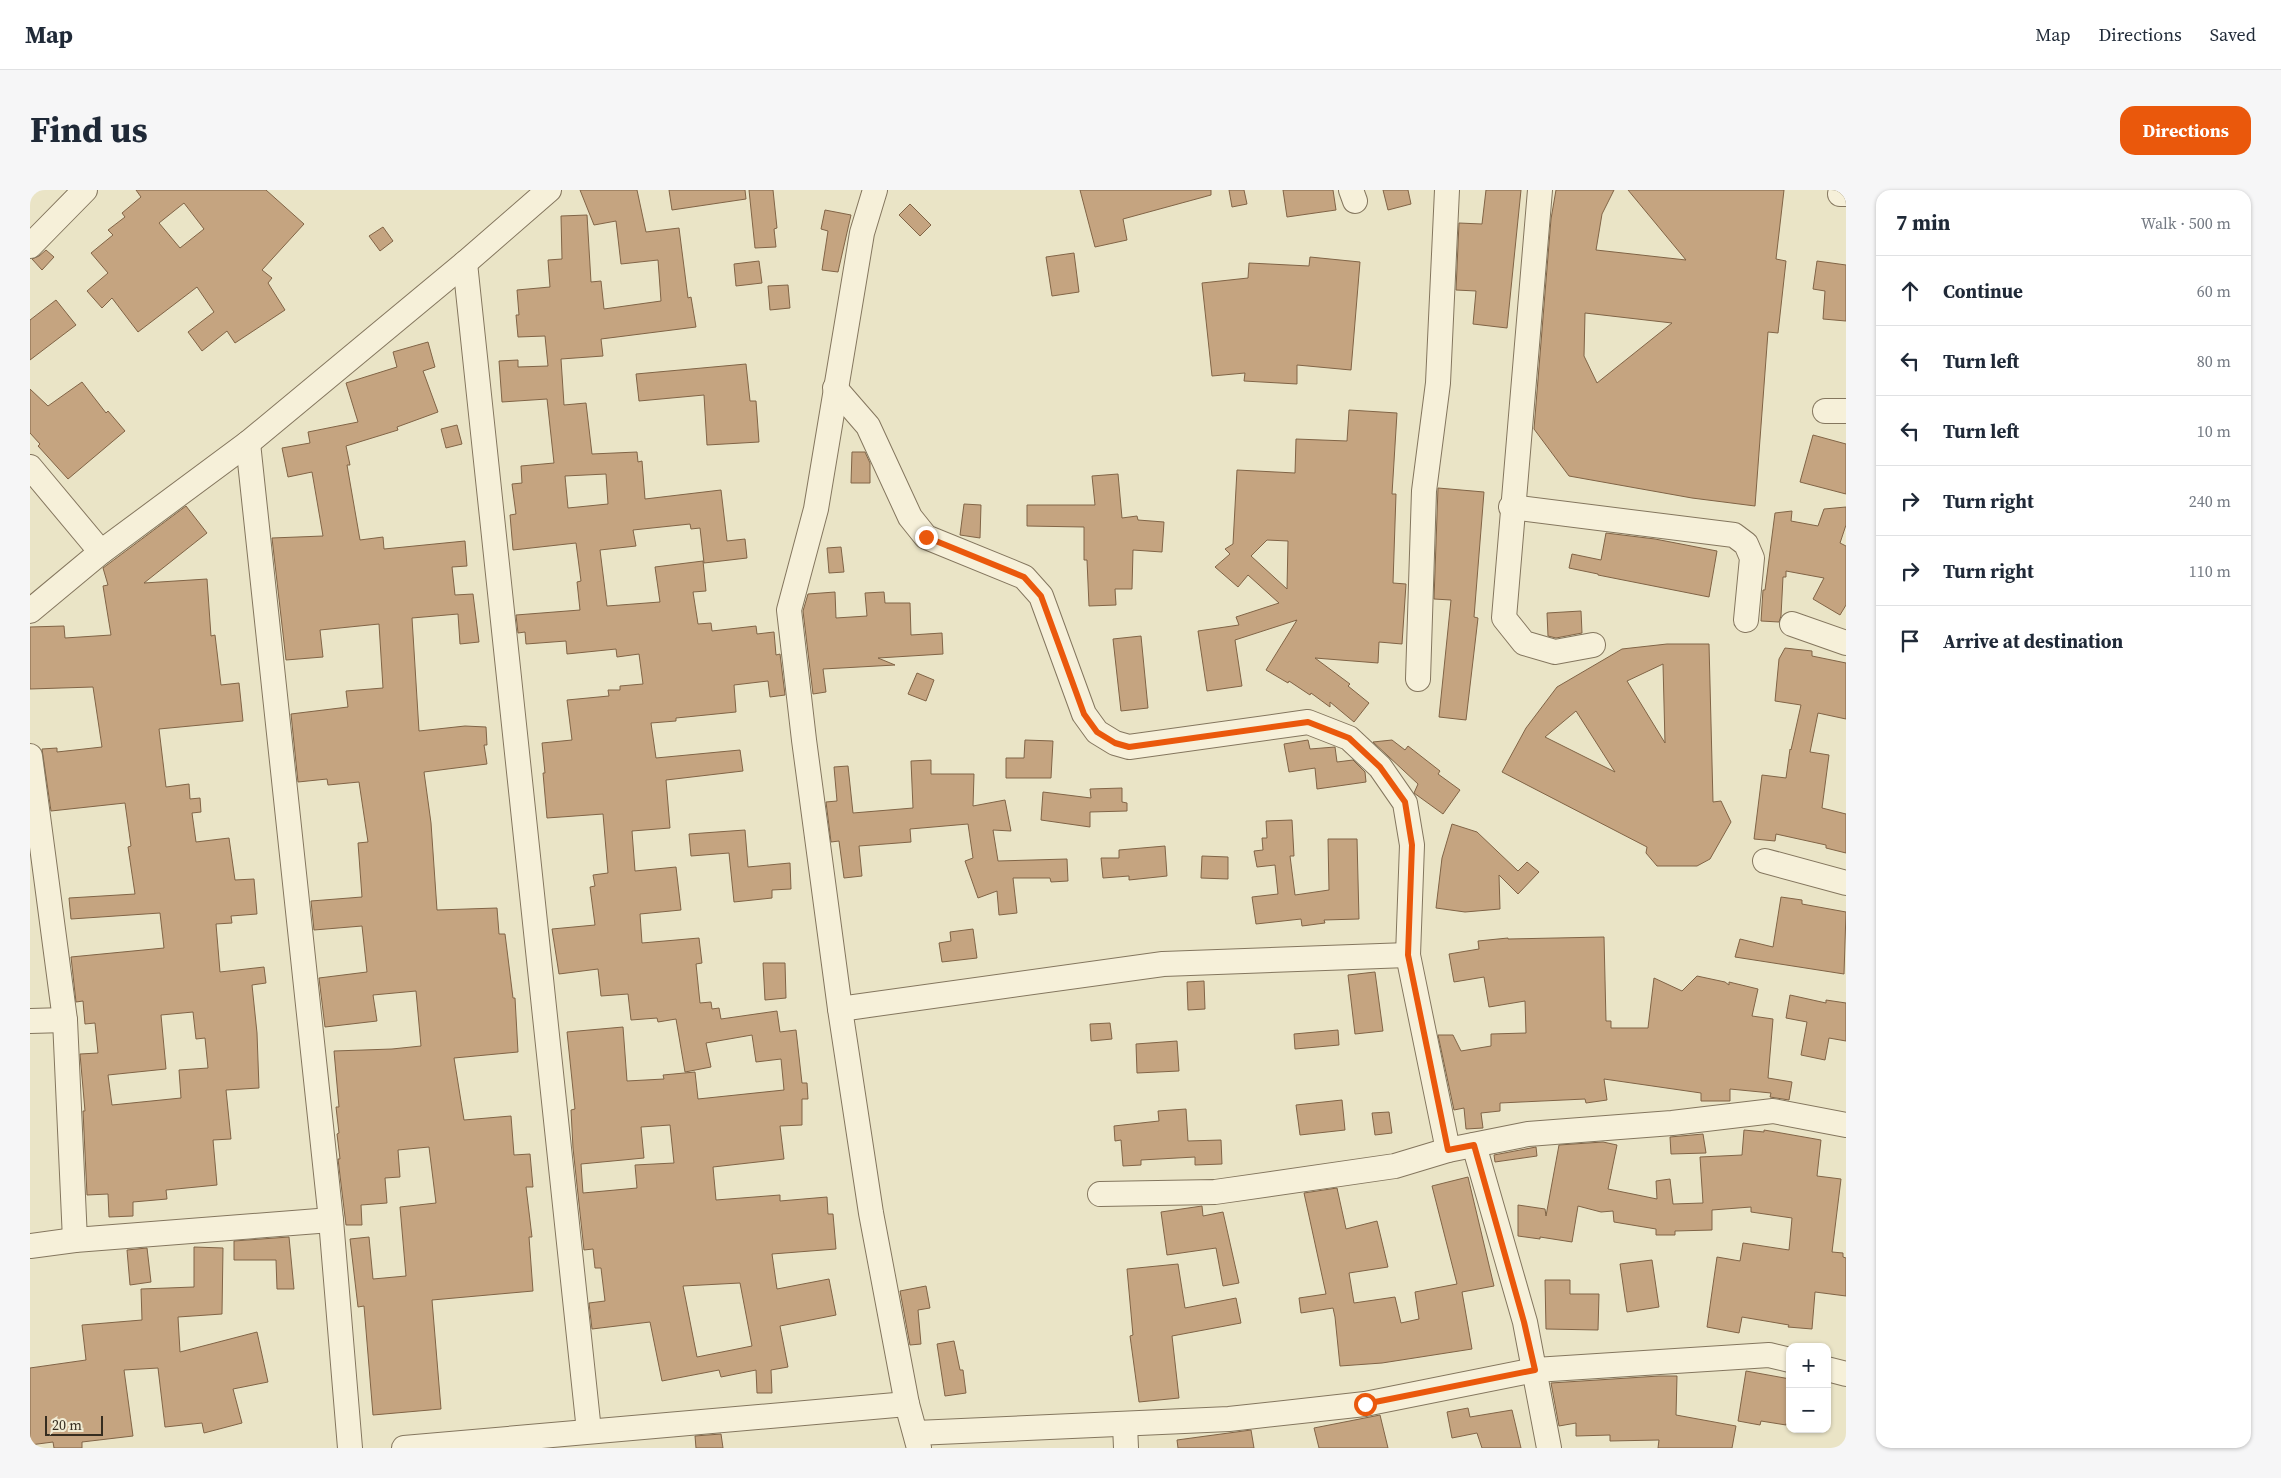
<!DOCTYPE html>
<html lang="en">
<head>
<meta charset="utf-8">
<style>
  body { margin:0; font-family:"Source Serif 4",serif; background:#f6f6f7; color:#1f2937 }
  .controls { position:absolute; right:15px; bottom:15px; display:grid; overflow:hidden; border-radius:10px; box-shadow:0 1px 4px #0004 }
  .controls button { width:45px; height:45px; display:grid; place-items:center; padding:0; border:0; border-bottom:1px solid #e0e1e3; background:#fff; color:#1f2937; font:25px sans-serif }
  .scale { position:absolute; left:15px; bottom:12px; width:58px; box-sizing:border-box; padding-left:5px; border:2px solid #362d20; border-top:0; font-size:14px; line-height:18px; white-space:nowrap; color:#362d20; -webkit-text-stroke:4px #f2edd5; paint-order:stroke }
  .stop { position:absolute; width:15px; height:15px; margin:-11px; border:4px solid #ea580c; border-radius:50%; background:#fff }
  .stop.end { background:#ea580c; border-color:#fff; box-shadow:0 1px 5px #0008 }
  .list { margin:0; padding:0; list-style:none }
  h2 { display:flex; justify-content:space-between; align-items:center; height:65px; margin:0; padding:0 20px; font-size:21px }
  h2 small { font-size:16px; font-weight:400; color:#747a83 }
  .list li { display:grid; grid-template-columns:32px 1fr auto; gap:15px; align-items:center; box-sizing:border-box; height:70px; padding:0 20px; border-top:1px solid #e0e1e3 }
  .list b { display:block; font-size:19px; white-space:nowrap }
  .list em { font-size:16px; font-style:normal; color:#747a83 }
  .icon { flex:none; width:28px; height:28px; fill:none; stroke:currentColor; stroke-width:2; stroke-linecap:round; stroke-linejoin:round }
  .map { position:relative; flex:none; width:1816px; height:1258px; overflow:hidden; border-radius:15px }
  header { display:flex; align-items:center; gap:30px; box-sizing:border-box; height:70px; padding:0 25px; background:#fff; border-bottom:1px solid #e0e1e3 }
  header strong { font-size:24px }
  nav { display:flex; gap:28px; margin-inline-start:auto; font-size:18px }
  .intro { display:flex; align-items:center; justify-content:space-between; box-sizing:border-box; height:120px; padding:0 30px }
  h1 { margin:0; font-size:35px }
  .button { padding:12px 22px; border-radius:15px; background:#ea580c; color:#fff; font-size:18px; font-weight:700 }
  main { display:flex; gap:30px; padding:0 30px }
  aside { flex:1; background:#fff; border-radius:15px; box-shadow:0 1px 4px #0004 }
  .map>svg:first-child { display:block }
</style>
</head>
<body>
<header>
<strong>Map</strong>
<nav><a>Map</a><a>Directions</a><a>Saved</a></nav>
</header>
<div class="intro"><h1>Find us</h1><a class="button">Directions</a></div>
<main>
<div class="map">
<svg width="1816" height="1258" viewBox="0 0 1816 1258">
  <rect width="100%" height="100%" fill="#eae4c6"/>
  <!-- building -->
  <g fill="#c5a480" stroke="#816446" fill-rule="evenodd">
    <path d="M106,0H236L274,34L232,80L242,88L238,93L255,120L205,153L197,141L172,161L158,142L184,122L167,97L108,142L82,108L72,118L57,101L78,83L61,63L83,45L78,40L95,27L92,23L111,7ZM154,13L174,39L150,58L129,33Z"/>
    <path d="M550,0H607L616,42L649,38L658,108L661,107L666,137L571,149L573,166L531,169L534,215L556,213L562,264L607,262L608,272L612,271L615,309L691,300L697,351L715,349L717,368L674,373L670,338L661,339L660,334L603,340L606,356L570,360L577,416L630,412L625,377L673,371L676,401L663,402L668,434L681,433L682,441L726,436L727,444L744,442L746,465L750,464L755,505L740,507L738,491L704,495L706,522L646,528V531L621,533L626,568L710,560L713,581L636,590L640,638L602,641L605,681L646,677L651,720L610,724L612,753L669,748L672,773L666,774L670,813L681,812L682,819L689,818L691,829L747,821L750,842L766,840L772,893H777L778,909H772V935L750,936L754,969L683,977L686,1010L750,1005V1011L797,1007L798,1024H803L806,1059L742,1064L747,1099L799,1089L806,1125L750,1136L758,1177L741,1180L742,1203H727L726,1180L691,1187L689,1180L632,1191L620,1132L562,1139L559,1113L575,1111L571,1078H565L563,1059L554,1060L543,958L541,920L545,919L537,842L593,837L597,891L634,889L633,885L665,882L668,909L754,900L751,869L726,872L722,845L676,853L681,877L655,882L646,829L628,832L627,828L601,830L598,804L571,806L568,779L529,784L522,739L565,735L560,697L565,696L563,685L578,683L573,624L517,628L513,583H515L512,553L542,550L537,510L579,506L578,500H590V496L613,494L609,464L587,467L586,459L537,464L536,451L496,454L495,442L488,443L486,425L550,420L547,392L551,391L546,353L483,360L480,325L486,324L482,294L492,293L491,276L524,273L517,209L472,212L469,171L488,170V177L518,176L515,146L488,147L486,125H489L487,100L520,97L518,70L532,69L531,26L557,25L561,92L571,91L574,119L631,111L628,70L591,74L586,31L564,35ZM576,284L578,314L538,318L535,286ZM640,935L644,973L605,975L607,998L553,1003L551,974L614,968L611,937ZM710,1093L722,1156L667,1167L653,1096Z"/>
    <polygon points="639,0 715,0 716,9 642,20"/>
    <polygon points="719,0 743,0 747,38 744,39 746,57 725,58"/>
    <polygon points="1050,0 1181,0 1181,5 1093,29 1097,50 1065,57"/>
    <polygon points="1199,0 1214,0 1217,14 1202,17"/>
    <polygon points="1253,0 1303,0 1306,20 1257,27"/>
    <polygon points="1353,0 1378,0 1381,14 1358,20"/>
    <polygon points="1456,0 1491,0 1477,138 1443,134 1446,101 1426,100 1429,33 1452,34"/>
    <path d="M1526,0H1584L1572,24L1566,60L1656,70L1598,0H1754L1746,69L1756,71L1748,143L1738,142L1725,316L1662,308L1539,286L1504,239L1521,29ZM1555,123L1642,133L1567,193L1554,166Z"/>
    <polygon points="880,14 901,35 890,46 869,25"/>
    <polygon points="795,20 821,25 808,82 792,80 798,41 791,39"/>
    <polygon points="353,37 363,51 350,61 339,46"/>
    <polygon points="16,60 24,67 12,80 2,69 9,66"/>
    <polygon points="1044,63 1049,102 1022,106 1016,67"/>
    <polygon points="1280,67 1330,72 1321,180 1267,175 1267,194 1214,191 1215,183 1182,186 1172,93 1218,88 1219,73 1279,76"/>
    <polygon points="729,71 732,93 706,96 704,74"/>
    <polygon points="1787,71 1816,75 1816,131 1793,129 1795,101 1783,99"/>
    <polygon points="758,95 760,118 740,120 738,96"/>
    <polygon points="26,110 46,135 0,170 0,130"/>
    <polygon points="398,152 405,177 393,181 408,222 367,237 368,240 316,256 320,275 317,275 330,350 353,347 354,359 435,351 437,376 422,377 425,405 443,404 449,452 430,454 428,424 382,428 389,541 435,536 456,537 457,555 454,555 457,574 394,582 401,633 407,720 467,718 469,744 475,744 483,808 485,808 488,862 424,868 434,930 481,926 484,965 500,964 503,997 496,997 502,1047 499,1047 503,1101 402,1110 411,1219 343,1225 334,1116 328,1117 320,1049 339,1047 343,1089 376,1086 370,1017 406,1013 399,957 368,960 370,987 355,988 357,1013 331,1015 332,1035 316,1035 308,969 310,969 307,944 309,943 306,917 309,917 304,861 362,859 391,856 386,801 343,805 347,831 295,837 289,788 337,782 332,736 284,740 281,711 332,707 328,653 338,652 329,592 298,595 297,589 268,592 261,524 318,517 316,501 353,498 349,434 290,440 293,467 256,470 242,348 293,346 282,282 258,287 252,258 280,253 278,242 328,232 316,193 367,177 363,162"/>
    <polygon points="716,174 720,211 726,211 729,252 677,255 674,205 609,211 606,184"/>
    <polygon points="52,192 76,223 78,221 95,241 38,289 8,256 10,254 0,243 0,199 18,216"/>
    <path d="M1319,220L1367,223L1362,304H1366L1363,393L1376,394L1372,454L1349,452L1348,473L1285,468L1320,494L1318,496L1339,513L1324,532L1300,512V517L1281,503L1280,505L1259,491L1258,493L1236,480L1267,430L1205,450L1212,496L1177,501L1168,441L1209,435L1206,427L1249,413L1218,385L1208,397L1185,377L1200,364L1195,359L1203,354L1207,280L1265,283L1266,249L1317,251ZM1237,350L1258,351L1257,399L1221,366Z"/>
    <polygon points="427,235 432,254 416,258 411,239"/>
    <polygon points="1783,245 1816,254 1816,304 1770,292"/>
    <polygon points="822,262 835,262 840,273 840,293 821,293"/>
    <polygon points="1088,284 1092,328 1107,326 1108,330 1134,332 1132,362 1103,360 1102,399 1085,399 1086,415 1059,416 1057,370 1054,370 1054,337 997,336 997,315 1065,315 1062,286"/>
    <polygon points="1408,298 1454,302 1444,427 1448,428 1436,530 1409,527 1421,410 1404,409"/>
    <polygon points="934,314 951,315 950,348 930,345"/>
    <path d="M156,316L177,343L114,393L177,389L181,446L185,445L191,495L209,493L213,531L129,539L136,597L159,594L160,609L170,608L171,622L162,623L166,652L199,648L205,690L224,689L227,724L201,726L202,733L186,734L190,782L234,777L236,793L222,795L227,843L229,898L196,900L201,949L183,950L187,995L136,1000L137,1009L103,1012V1026L79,1027L78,1004L57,1005L53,921H55L50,864L68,863L65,833L55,834L53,811L46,812L41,767L134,758L130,723L41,729L39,708L105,704L98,657L101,656L95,613L21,621L12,559L27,558V562L72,557L63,497L0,499V437L34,436L35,448L81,445L73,396L78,395L73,378ZM163,822L166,849L175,848L178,878L149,880L151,908L82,915L78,885L136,879L131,825Z"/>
    <polygon points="1816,317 1816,335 1810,353 1816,356 1816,415 1810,425 1783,409 1794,388 1756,381 1756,387 1753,387 1751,426 1749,432 1731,431 1733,400 1735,400 1745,323 1762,321 1761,331 1788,336 1794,319"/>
    <polygon points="1576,343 1625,349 1687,361 1679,407 1568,385 1568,384 1539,378 1542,364 1571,370"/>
    <polygon points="811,357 814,382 799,383 797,358"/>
    <polygon points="805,402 806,428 837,426 835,403 854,402 855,413 880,413 881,445 912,443 913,464 848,468 865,475 793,479 796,502 783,504 773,421 778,404"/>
    <polygon points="1551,421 1552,443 1526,448 1518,446 1517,423"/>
    <polygon points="1111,446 1118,518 1091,521 1083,449"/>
    <path d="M1637,454H1679L1683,612L1691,611L1701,632L1680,669L1667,676H1627L1616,663L1617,657L1472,582L1496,538L1527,497L1592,459ZM1633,474L1635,553L1597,491ZM1546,521L1585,582L1515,547Z"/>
    <polygon points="1755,458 1782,461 1782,466 1816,473 1816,529 1788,523 1780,562 1799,565 1792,618 1816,624 1816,663 1796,658 1796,655 1746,644 1745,651 1724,649 1732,585 1756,588 1760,559 1761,560 1771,515 1745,511 1749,469"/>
    <polygon points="887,483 904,490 896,511 878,504"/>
    <polygon points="995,550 1023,551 1021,588 976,588 976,568 994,568"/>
    <polygon points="1278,550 1280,559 1305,557 1307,572 1323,570 1335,582 1336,592 1287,599 1285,578 1259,582 1254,554"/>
    <polygon points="1362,550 1375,560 1378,556 1410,581 1408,584 1430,600 1413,624 1384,603 1388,594 1343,552"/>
    <polygon points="901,570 901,584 944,584 943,616 975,610 981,641 963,640 968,671 1037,669 1038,691 1021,692 1020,688 983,688 987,723 969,725 967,701 948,708 935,671 943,668 938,634 880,639 881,652 829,656 832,686 814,688 809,651 801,652 796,612 807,611 804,577 818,576 823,623 883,618 881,571"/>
    <polygon points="1092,598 1092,612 1097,613 1097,621 1060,622 1060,637 1011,630 1013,602 1061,608 1060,599"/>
    <polygon points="1262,630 1264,666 1260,666 1265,705 1299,700 1298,649 1327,649 1329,729 1294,730 1295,733 1272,736 1271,729 1226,734 1222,707 1248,704 1245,675 1227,677 1224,661 1233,660 1232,648 1237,648 1236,631"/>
    <polygon points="1422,634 1447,642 1488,681 1497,672 1509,682 1488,704 1469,685 1470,719 1435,722 1406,718 1412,668"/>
    <polygon points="715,640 718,677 760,673 761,699 742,700 742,708 704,712 699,663 661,666 659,644"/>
    <polygon points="1135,656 1137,686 1099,690 1099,686 1073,688 1071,668 1089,668 1089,660"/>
    <polygon points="1172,666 1198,667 1198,689 1171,688"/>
    <polygon points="1751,707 1772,710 1772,714 1816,722 1814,784 1705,767 1710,749 1743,757"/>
    <polygon points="943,739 947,768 912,772 909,753 921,751 920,742"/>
    <polygon points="1574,747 1576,831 1581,831 1581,838 1618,838 1624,788 1652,801 1667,786 1695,792 1699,795 1699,792 1728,799 1722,826 1743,829 1738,888 1762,892 1759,910 1740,907 1741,903 1700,899 1700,911 1671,911 1671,903 1574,889 1577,910 1556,913 1555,909 1470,913 1470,921 1451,923 1453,938 1436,939 1434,918 1424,920 1408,845 1423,845 1431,861 1461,856 1461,844 1496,843 1495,811 1459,817 1454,787 1424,792 1419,764 1449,759 1448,751 1478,748 1478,749"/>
    <polygon points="733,773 755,773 756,808 735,810"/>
    <polygon points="1345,782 1353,841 1325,844 1318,785"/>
    <polygon points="1174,791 1175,819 1158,820 1157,792"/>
    <polygon points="1760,805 1796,813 1796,810 1816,813 1816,851 1799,848 1795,870 1771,865 1777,832 1756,828"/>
    <polygon points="1080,833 1082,849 1061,851 1060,834"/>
    <polygon points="1308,840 1309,855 1265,859 1264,844"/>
    <polygon points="1147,851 1149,881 1107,883 1106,854"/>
    <polygon points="1312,910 1315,940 1270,945 1266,915"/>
    <polygon points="1156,919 1158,951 1191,950 1192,974 1165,975 1165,967 1111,970 1111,975 1093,976 1091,950 1085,951 1084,936 1129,931 1128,921"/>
    <polygon points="1359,922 1362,943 1345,945 1342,923"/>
    <polygon points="1714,940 1734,942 1734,940 1791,950 1787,986 1811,989 1802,1062 1813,1063 1813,1067 1816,1068 1816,1106 1785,1102 1782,1139 1758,1137 1759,1135 1712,1127 1709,1143 1677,1137 1687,1067 1710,1071 1713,1053 1759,1060 1762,1028 1721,1022 1721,1017 1682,1020 1682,1040 1645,1041 1645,1045 1626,1045 1626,1039 1584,1032 1583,1021 1571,1022 1548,1016 1542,1052 1510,1047 1510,1049 1488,1046 1488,1015 1515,1019 1516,1026 1529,955 1573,952 1587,955 1578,999 1627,1009 1626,991 1640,989 1643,1014 1673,1013 1670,967 1712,965"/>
    <polygon points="1673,944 1676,963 1641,964 1640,947"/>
    <polygon points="1506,957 1507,966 1465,972 1464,965"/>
    <polygon points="1438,987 1464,1096 1432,1102 1442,1159 1352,1173 1310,1176 1305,1127 1303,1118 1271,1123 1269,1108 1296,1104 1274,1003 1307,998 1316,1039 1347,1031 1358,1077 1319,1083 1324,1113 1365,1107 1371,1133 1389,1129 1385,1102 1427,1094 1402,996"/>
    <polygon points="1172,1016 1173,1026 1193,1022 1209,1093 1193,1096 1186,1058 1137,1065 1131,1022"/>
    <polygon points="259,1047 264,1099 247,1099 246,1070 204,1070 204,1051"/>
    <polygon points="164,1057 193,1058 192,1124 148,1127 150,1162 227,1142 238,1192 203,1199 212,1233 174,1243 172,1233 135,1237 128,1178 94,1180 103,1246 52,1252 52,1258 24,1258 23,1252 0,1255 0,1178 56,1170 52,1135 112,1130 111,1099 164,1097"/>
    <polygon points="117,1058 121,1092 100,1095 97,1060"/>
    <polygon points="1622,1070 1629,1117 1597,1122 1590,1074"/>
    <polygon points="1148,1074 1155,1118 1206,1108 1211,1133 1142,1146 1149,1208 1109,1212 1100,1146 1103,1145 1097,1079"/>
    <polygon points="1515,1090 1540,1090 1540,1104 1569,1104 1568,1140 1516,1139"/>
    <polygon points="896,1096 900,1118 888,1120 891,1154 880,1155 870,1101"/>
    <polygon points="924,1151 930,1180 933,1180 936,1203 915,1206 907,1154"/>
    <polygon points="1716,1181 1760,1189 1760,1215 1756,1235 1731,1231 1730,1235 1708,1231"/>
    <polygon points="1629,1186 1647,1186 1646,1225 1706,1236 1702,1258 1628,1258 1629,1250 1580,1251 1580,1245 1546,1246 1546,1233 1529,1236 1521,1193"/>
    <polygon points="1438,1218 1440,1227 1482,1220 1491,1258 1452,1258 1447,1243 1422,1248 1417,1222"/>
    <polygon points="1350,1225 1358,1258 1289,1258 1284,1238"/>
    <polygon points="1221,1240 1224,1258 1148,1258 1147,1250"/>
    <polygon points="691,1244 693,1258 666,1258 665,1246"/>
  </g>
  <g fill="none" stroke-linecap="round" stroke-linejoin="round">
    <!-- minor casing -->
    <g stroke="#84765e" stroke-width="26">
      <g id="minor">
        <polyline points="845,0 832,43 786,319 759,420 774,550 810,819 841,1023 877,1214 889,1258"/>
        <polyline points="1321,0 1325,11"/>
        <polyline points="1510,0 1474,428 1494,453 1525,462 1563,455"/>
        <polyline points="1810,4 1816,4"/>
        <polyline points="0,56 55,0"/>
        <polyline points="435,73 559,1241"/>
        <polyline points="805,198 838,236 880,327 896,347 994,387 1011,406 1054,524 1067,542 1085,553 1099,557 1278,532 1319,548 1350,577 1375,613 1382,655 1378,765 1418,960"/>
        <polyline points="1795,221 1816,221"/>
        <polyline points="218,253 301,1030 320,1258"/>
        <polyline points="0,277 71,362"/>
        <polyline points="1481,317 1704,345 1716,354 1722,368 1716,430"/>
        <polyline points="0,421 71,362 218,253 435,73 519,0"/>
        <polyline points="1762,434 1816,453"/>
        <polyline points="1388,489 1394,301 1408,193 1417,0"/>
        <polyline points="0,566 35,830 45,1050"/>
        <polyline points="1735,671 1816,693"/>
        <polyline points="810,819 1133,774 1378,765"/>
        <polyline points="0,831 35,830"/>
        <polyline points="1444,955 1495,1132 1519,1258"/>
        <polyline points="1070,1004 1185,1002 1365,976 1418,960 1498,944 1642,933 1743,921 1816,935"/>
        <polyline points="0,1056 45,1050 301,1030"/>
        <polyline points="1797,1179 1816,1184"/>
        <polyline points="1095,1235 1096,1258"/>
        <polyline points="886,1243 1199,1229 1335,1214 1505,1180 1739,1165 1760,1170"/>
        <polyline points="374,1258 877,1214"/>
      </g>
    </g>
    <!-- minor -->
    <use href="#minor" stroke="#f6f0d9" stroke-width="24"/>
  </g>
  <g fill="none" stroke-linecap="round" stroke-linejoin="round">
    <!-- route -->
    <polyline stroke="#ea580c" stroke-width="6" points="896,347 994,387 1011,406 1054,524 1067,542 1085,553 1099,557 1278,532 1319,548 1350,577 1375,612 1382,655 1378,765 1418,960 1444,955 1494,1132 1505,1180 1335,1214"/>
  </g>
</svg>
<div class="controls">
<button>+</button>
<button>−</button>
</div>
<div class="scale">20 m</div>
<div class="stop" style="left:1335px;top:1214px"></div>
<div class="stop end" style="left:896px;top:347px"></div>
</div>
<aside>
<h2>7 min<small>Walk · 500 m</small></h2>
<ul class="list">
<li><svg class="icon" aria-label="ahead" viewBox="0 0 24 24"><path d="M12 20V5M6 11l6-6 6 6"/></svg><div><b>Continue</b></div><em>60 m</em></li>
<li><svg class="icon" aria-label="left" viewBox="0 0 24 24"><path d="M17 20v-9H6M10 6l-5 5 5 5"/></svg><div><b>Turn left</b></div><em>80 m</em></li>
<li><svg class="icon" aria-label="left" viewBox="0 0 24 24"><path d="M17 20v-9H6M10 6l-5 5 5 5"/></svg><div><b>Turn left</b></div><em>10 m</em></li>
<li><svg class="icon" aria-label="right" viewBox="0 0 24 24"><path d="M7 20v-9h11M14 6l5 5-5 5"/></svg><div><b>Turn right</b></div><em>240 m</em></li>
<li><svg class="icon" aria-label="right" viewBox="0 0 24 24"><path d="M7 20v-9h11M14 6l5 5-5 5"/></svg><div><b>Turn right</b></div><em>110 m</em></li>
<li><svg class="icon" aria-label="arrive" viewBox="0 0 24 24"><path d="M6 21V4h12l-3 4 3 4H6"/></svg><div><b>Arrive at destination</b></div></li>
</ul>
</aside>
</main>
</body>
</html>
